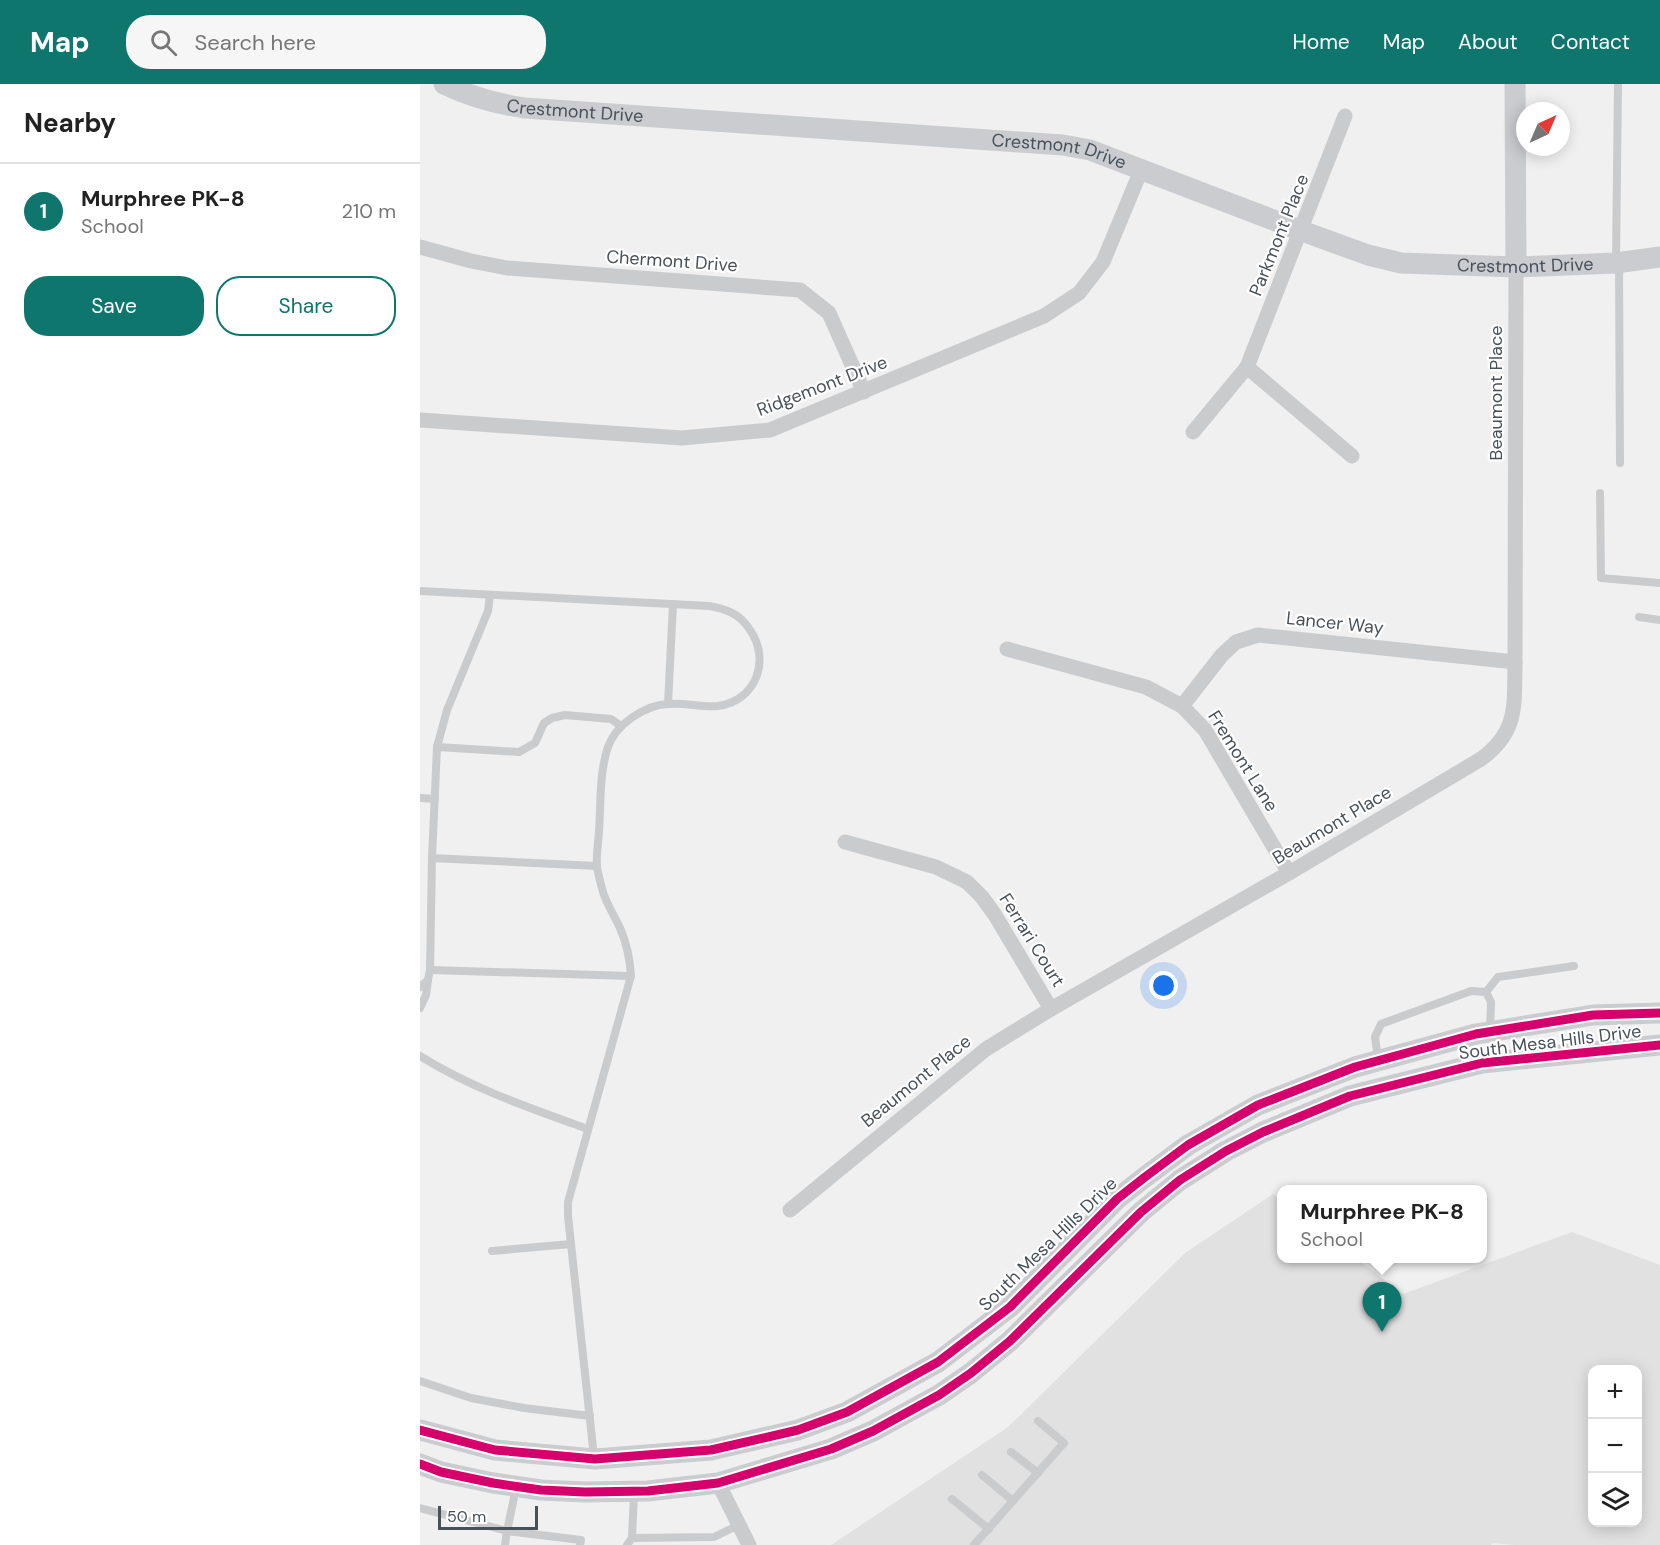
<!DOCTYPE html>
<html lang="en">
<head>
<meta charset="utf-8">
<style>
  body { margin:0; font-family:"DM Sans",sans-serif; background:#f6f6f6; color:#222 }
  .controls { position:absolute; right:18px; bottom:18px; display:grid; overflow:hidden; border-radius:12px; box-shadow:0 3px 15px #0003 }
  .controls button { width:54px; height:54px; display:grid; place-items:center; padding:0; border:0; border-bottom:2px solid #e0e0e0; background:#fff; color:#222; font:30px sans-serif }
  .compass { position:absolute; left:1096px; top:18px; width:54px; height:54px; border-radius:50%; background:#fff; box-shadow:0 3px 15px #0003; rotate:44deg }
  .scale { position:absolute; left:18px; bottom:15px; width:100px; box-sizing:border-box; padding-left:6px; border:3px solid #48515a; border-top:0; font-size:16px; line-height:21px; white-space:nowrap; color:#48515a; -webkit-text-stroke:4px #fff; paint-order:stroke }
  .you { position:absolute; left:744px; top:902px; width:21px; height:21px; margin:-15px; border:4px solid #fff; border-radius:50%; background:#1a73e8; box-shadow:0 0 0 9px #1a73e833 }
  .badge { display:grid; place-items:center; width:39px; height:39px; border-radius:50%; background:#0f766e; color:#fff; font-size:20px; font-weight:700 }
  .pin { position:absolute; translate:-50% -50px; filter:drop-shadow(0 2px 3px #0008) }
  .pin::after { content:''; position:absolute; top:32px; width:21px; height:18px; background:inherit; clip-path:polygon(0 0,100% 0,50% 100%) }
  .popup { position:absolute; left:857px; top:1101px; width:210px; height:78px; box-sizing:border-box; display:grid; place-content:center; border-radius:12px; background:#fff; filter:drop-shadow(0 2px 4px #0005); font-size:20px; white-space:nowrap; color:#767676 }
  .popup b { font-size:22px; color:#222 }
  .popup::after { content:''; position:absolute; left:50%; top:100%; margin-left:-12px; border:12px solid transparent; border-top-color:#fff }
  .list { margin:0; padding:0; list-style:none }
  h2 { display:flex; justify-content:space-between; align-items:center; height:78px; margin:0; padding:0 24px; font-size:26px }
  h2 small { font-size:20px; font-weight:400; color:#767676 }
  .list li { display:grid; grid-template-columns:39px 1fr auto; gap:18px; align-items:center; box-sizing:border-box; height:96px; padding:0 24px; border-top:2px solid #e0e0e0 }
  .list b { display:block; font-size:22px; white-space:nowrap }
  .list p { margin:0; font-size:20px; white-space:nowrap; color:#767676 }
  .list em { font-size:20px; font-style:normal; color:#767676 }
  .actions { display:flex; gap:12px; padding:18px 24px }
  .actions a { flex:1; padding:14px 0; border:2px solid #0f766e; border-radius:24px; text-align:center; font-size:21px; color:#0f766e }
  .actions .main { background:#0f766e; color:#fff }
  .icon { flex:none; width:33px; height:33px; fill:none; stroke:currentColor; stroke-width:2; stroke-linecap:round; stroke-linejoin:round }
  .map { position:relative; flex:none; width:1240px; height:1461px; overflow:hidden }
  header { display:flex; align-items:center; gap:36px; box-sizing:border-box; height:84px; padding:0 30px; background:#0f766e; color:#fff }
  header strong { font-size:28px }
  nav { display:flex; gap:33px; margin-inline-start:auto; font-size:21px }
  .search { width:420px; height:54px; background:#f6f6f6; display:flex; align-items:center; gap:15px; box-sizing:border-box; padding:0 21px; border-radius:24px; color:#767676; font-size:22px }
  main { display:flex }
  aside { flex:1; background:#fff }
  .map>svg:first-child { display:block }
</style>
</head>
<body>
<header>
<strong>Map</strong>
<div class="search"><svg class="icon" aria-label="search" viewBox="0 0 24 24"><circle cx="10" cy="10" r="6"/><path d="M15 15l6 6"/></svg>Search here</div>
<nav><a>Home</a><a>Map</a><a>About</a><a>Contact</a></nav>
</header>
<main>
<aside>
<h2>Nearby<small></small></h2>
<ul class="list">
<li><span class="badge">1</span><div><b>Murphree PK-8</b><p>School</p></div><em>210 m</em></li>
</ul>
<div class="actions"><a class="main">Save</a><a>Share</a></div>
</aside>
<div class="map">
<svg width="1240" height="1461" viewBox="0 0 1240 1461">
  <rect width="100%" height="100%" fill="#f0f0f0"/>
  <!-- education -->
  <path fill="#e2e1e1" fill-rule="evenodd" d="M853,1110L861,1116L862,1174L937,1175L983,1210L1152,1148L1240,1181V1461H1094L1073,1459L1071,1461H411L588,1343L765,1169ZM1172,1286H1218V1438H1172Z"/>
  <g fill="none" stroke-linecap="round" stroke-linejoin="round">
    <!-- lane -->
    <g stroke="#cacbcd" stroke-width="8">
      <polyline points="1196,178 1198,0"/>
      <polyline points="1199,179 1200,379"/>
      <polyline points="1180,409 1181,494 1240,499"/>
      <path d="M0,507L289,522C307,525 320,530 330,546C351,576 336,617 298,622C282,624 265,618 248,620C225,621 196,640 188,663C179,689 181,720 179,748C178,760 176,773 177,784C179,793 181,802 184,811C188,822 195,833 200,844C207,860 210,875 211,892L148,1118V1132L174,1373"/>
      <polyline points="1219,533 1240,536"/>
      <polyline points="248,620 253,520"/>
      <polyline points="17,663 99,668 115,659 124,639 132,634 145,631 191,635 201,642"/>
      <polyline points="0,714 15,715"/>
      <polyline points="12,774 177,782"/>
      <polyline points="10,886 211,892"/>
      <polyline points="8,896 10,886 12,774 17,663 27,626 68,527 70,511"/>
      <polyline points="0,903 8,896 6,911 0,924"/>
      <polyline points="1066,908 1078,893 1154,882"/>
      <path d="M0,972C53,1005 110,1024 168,1045"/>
      <polyline points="958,975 955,953 961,940 1051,907 1066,908 1071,918 1070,946"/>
      <polyline points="72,1167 151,1160"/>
      <polyline points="0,1297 51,1314 104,1324 170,1332"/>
      <polyline points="591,1368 618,1389"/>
      <polyline points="562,1391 593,1417"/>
      <polyline points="532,1415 569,1445"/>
      <polyline points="0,1424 87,1447 96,1404"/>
      <polyline points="212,1454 294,1453 319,1441"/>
      <polyline points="85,1461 87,1447 161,1456 160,1461"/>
      <polyline points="207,1461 212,1454 214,1409"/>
      <polyline points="554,1461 644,1359 618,1337"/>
    </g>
    <!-- street -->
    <g stroke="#cacbcd" stroke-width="15">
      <polyline points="0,163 51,177 87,184 380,206 409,229 444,308"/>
      <polyline points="827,283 932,372"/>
      <polyline points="0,336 262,354 350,346 624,232 659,209 683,178 722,84"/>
      <polyline points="773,348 827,283 925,32"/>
      <polyline points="587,565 726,603 762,622 785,646 869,789"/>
      <polyline points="762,622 802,571 816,558 838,551 1095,578"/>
      <polyline points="425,758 516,783 547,798 562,813 575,831 631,925"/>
      <path d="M370,1126L566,965L631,925L869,789L1061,675C1099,647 1094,621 1095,578L1096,183"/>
      <polyline points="298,1399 329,1461"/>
    </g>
    <!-- secondary -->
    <g stroke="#cacccf" stroke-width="21">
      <path id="s1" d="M24,0C51,13 76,20 105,24L643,61L670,66L882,147L948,171L981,179L1096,183L1196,179L1240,173"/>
      <polyline points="1095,0 1096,183"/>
      <polyline points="0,1346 75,1366 175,1375 291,1366 378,1346 427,1328 518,1278 590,1223 697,1115 725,1093 768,1061 838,1021 935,983 1056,950 1173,931 1240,929"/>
      <polyline points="0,1380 21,1388 73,1399 121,1406 165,1408 228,1407 298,1399 411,1365 453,1347 519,1311 551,1289 590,1257 721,1128 760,1096 806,1067 843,1048 930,1012 1062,979 1240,961"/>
    </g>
    <!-- cycleway casing -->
    <g stroke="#fff" stroke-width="13">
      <g id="cycleway">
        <polyline points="0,1346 75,1366 175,1375 291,1366 378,1346 427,1328 518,1278 590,1223 697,1115 725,1093 768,1061 838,1021 935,983 1056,950 1173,931 1240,929"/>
        <polyline points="0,1380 21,1388 73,1399 121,1406 165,1408 228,1407 298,1399 411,1365 453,1347 519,1311 551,1289 590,1257 721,1128 760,1096 806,1067 843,1048 930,1012 1062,979 1240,961"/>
      </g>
    </g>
    <!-- cycleway -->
    <use href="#cycleway" stroke="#d6006c" stroke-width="9"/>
  </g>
  <g text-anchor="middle" stroke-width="4.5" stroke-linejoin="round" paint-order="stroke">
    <!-- street labels -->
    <g font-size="18" fill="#48515a" stroke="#fff">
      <text dy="6" stroke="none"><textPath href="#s1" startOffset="135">Crestmont Drive</textPath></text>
      <text dy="6" stroke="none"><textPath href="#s1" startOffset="621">Crestmont Drive</textPath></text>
      <text transform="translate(859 151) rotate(-68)" y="6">Parkmont Place</text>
      <text transform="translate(252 177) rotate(4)" y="6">Chermont Drive</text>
      <text dy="6" stroke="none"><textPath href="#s1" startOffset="1107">Crestmont Drive</textPath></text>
      <text transform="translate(402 302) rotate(-21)" y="6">Ridgemont Drive</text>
      <text transform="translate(1076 309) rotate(-90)" y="6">Beaumont Place</text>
      <text transform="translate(915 539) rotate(6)" y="6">Lancer Way</text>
      <text transform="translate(823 677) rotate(58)" y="6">Fremont Lane</text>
      <text transform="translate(912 741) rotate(-31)" y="6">Beaumont Place</text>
      <text transform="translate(612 856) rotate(58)" y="6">Ferrari Court</text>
      <text transform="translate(1130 958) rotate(-7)" y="6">South Mesa Hills Drive</text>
      <text transform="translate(496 997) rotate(-39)" y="6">Beaumont Place</text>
      <text transform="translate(628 1160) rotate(-44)" y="6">South Mesa Hills Drive</text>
    </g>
  </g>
</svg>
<div class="controls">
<button>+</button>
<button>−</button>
<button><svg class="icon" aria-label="layers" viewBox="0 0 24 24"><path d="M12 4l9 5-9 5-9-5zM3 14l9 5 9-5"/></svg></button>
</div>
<svg class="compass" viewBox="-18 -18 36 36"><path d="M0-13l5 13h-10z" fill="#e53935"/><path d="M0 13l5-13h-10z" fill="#767676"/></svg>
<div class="scale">50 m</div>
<div class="you"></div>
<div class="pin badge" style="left:962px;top:1248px">1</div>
<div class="popup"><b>Murphree PK-8</b>School</div>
</div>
</main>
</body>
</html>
